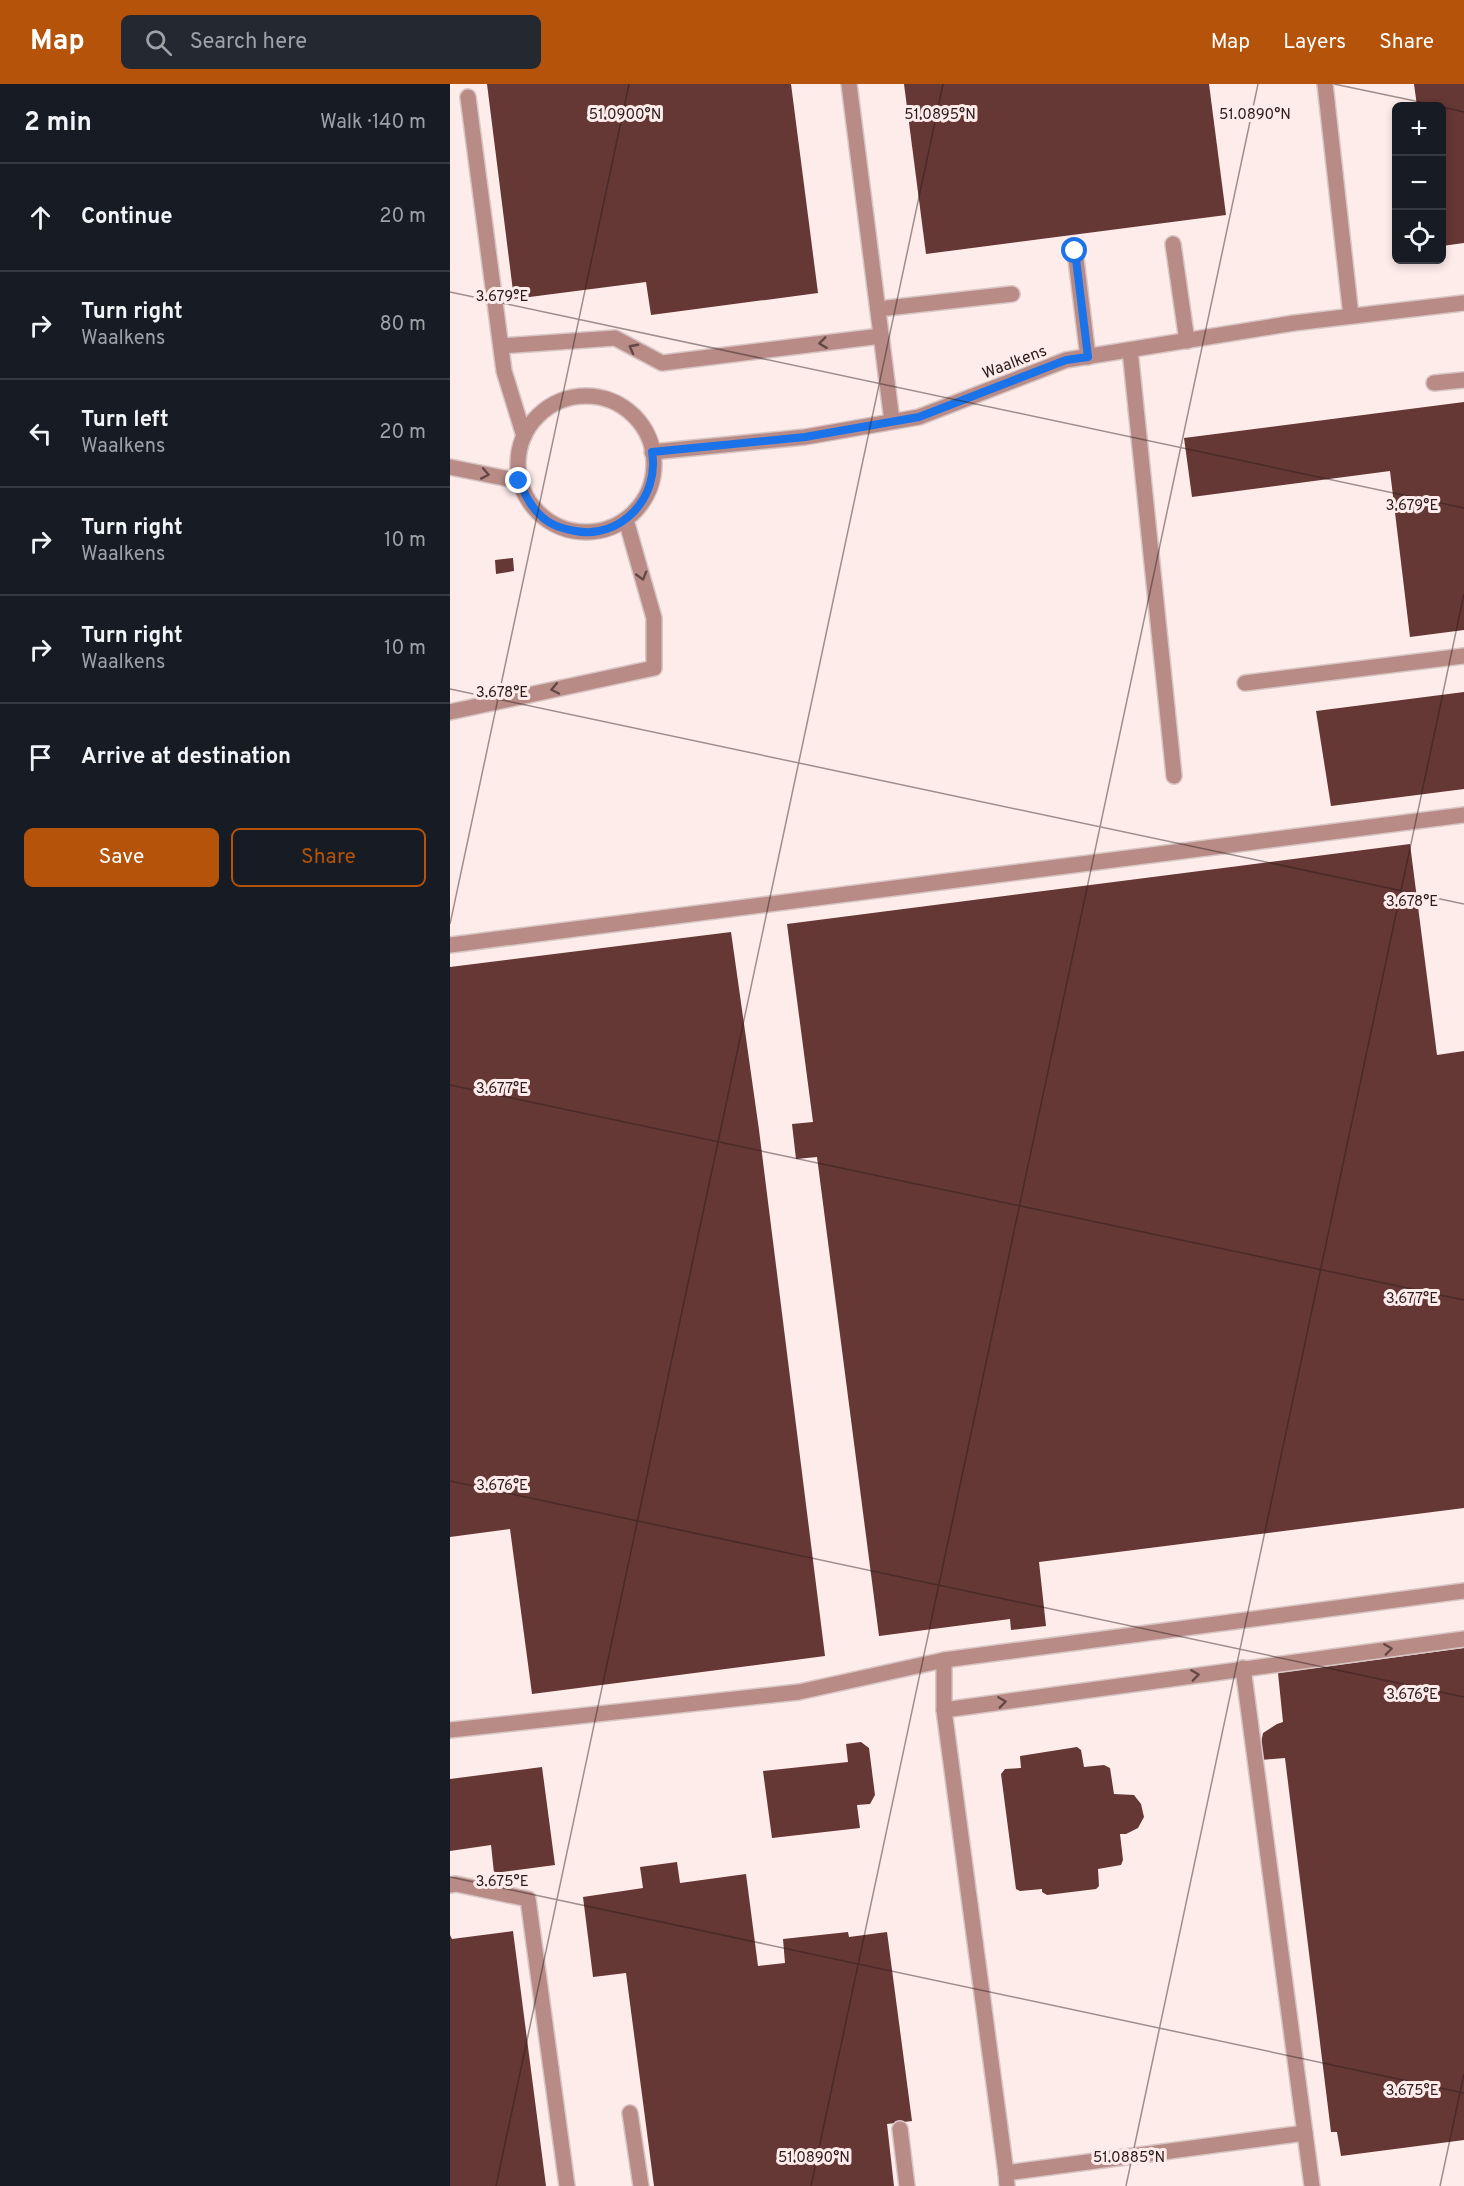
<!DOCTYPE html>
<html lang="en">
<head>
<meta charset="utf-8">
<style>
  body { margin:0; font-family:Overpass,sans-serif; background:#242831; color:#f1f3f6 }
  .controls { position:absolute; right:18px; top:18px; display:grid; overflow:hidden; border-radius:9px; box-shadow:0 3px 9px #0003 }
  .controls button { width:54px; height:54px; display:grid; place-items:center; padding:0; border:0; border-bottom:2px solid #363941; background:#171b24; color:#f1f3f6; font:30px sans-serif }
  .stop { position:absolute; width:18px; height:18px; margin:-14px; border:4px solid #1a73e8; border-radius:50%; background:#fff }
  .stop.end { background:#1a73e8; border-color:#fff; box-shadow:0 2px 6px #0008 }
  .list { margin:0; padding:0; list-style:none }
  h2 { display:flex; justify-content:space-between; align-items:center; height:78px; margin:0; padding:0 24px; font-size:26px }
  h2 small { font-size:20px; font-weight:400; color:#9ea1a6 }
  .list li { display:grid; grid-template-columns:39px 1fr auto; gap:18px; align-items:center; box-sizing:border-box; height:108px; padding:0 24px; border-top:2px solid #363941 }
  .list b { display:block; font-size:22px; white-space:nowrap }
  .list p { margin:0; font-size:20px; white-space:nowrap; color:#9ea1a6 }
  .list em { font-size:20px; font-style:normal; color:#9ea1a6 }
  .actions { display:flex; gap:12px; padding:18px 24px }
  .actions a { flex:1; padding:14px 0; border:2px solid #b45309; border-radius:9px; text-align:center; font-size:21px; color:#b45309 }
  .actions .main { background:#b45309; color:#fff }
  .icon { flex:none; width:33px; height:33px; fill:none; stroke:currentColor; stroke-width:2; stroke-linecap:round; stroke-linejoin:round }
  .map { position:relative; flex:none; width:1014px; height:2102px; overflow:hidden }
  header { display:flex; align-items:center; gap:36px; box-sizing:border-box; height:84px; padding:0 30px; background:#b45309; color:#fff }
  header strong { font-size:28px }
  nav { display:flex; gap:33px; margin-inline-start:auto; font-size:21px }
  .search { width:420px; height:54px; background:#242831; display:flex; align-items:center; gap:15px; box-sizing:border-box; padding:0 21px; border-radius:9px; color:#9ea1a6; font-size:22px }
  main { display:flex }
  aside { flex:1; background:#171b24 }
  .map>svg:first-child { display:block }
</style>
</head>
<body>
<header>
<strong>Map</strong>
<div class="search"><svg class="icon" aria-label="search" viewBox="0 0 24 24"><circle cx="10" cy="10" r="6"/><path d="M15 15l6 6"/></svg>Search here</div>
<nav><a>Map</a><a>Layers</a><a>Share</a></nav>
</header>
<main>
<aside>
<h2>2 min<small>Walk · 140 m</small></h2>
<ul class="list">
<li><svg class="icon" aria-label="ahead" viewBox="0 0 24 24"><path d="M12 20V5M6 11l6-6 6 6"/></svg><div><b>Continue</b></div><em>20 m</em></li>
<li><svg class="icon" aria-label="right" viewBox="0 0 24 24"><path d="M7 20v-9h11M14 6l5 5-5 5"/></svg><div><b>Turn right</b><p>Waalkens</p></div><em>80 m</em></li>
<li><svg class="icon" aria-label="left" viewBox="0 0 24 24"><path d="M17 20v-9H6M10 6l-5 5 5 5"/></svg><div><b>Turn left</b><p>Waalkens</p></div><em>20 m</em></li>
<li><svg class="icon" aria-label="right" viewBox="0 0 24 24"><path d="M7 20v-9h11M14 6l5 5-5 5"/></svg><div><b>Turn right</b><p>Waalkens</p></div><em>10 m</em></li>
<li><svg class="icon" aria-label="right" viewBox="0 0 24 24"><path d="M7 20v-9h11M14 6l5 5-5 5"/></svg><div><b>Turn right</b><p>Waalkens</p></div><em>10 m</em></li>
<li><svg class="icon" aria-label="arrive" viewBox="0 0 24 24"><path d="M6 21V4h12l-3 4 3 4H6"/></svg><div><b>Arrive at destination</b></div></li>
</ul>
<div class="actions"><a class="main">Save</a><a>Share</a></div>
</aside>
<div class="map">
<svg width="1014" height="2102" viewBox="0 0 1014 2102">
  <rect width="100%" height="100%" fill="#feecea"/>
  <!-- building -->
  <g fill="#653735">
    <polygon points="37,0 341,0 368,209 201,231 196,198 64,215"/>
    <polygon points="454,0 759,0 776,131 476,170"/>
    <polygon points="964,0 1014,0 1014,159 992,162 992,22 967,22"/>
    <polygon points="1014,318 1014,546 960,553 940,387 742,413 734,354"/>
    <polygon points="63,474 64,487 46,490 45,476"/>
    <polygon points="1014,608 1014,705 881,722 866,627"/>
    <polygon points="960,760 987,971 1014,967 1014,1424 589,1478 596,1542 561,1546 560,1535 429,1552 367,1073 346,1075 342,1040 363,1038 337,840"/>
    <polygon points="281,848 309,1046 375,1572 82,1610 60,1445 0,1453 0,883"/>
    <polygon points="1014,1564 1014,2056 891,2072 887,2048 881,2048 835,1674 811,1676 811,1659 813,1649 827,1640 833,1638 828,1589"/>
    <polygon points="411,1658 419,1664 425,1711 420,1720 407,1721 410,1744 322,1754 313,1687 398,1678 396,1660"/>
    <polygon points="627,1663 631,1666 634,1683 654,1681 660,1684 664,1710 684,1711 691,1720 694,1733 688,1744 676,1750 670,1750 673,1776 671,1781 648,1785 649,1802 646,1805 597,1811 592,1808 592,1805 570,1807 566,1805 551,1690 555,1685 571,1684 570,1672"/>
    <polygon points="92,1683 105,1781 44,1789 41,1761 0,1767 0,1695"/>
    <polygon points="227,1778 230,1799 296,1790 308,1882 335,1879 333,1855 398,1848 399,1853 437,1848 462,2037 437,2040 444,2102 204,2102 176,1889 143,1893 133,1813 193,1804 190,1783"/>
    <polygon points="63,1847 96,2102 0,2102 0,1851 2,1855"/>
  </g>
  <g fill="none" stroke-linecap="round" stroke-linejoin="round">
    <!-- minor casing -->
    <g stroke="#d8c6c5" stroke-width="18">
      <g id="minor">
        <polyline points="399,0 442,337"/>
        <polyline points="875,0 901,232"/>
        <polyline points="18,13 54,287 74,352"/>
        <polyline points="723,160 737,257"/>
        <polyline points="625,167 638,273"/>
        <polyline points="428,225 562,210"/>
        <polyline points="51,262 165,254 212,279 431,252"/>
        <polyline points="680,266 724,692"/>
        <polyline points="984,299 1014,296"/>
        <circle cx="136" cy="380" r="68"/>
        <polyline points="202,368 355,353 469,333 616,276 844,239 1014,219"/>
        <polyline points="0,383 69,397"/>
        <polyline points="795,599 1014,572"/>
        <polyline points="0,628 204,584 204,534 176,436"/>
        <polyline points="0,861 1014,731"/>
        <polyline points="793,1584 862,2102"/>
        <polyline points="494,1626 1014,1555"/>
        <polyline points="0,1646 349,1608 494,1576"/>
        <polyline points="0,1801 6,1800 78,1815 117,2102"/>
        <polyline points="180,2029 191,2102"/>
        <polyline points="450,2045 457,2102"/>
        <polyline points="556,2089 494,1626 494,1576 1014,1507"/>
        <polyline points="557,2102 556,2089 855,2049"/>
      </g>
    </g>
    <!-- minor -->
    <use href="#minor" stroke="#b98b87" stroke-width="15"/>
  </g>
  <!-- one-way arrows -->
  <defs><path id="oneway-chevron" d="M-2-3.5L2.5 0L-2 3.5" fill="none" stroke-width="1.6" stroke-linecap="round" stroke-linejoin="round" transform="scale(1.5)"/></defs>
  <g stroke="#644846">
    <use href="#oneway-chevron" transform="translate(373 259) rotate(173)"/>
    <use href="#oneway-chevron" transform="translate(183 264) rotate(-152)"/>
    <use href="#oneway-chevron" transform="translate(35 390) rotate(11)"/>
    <use href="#oneway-chevron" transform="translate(192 492) rotate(74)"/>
    <use href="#oneway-chevron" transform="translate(105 605) rotate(168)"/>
    <use href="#oneway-chevron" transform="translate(938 1565) rotate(-8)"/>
    <use href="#oneway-chevron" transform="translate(745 1591) rotate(-8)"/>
    <use href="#oneway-chevron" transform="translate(552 1618) rotate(-8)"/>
  </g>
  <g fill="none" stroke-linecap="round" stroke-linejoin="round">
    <!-- route -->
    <path stroke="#1a73e8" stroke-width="8" d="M69,397C75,410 80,422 91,432C100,441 113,445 125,447C171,456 210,413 202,368L355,353L469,333L616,276L638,273L625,167"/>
  </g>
  <!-- ticks -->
  <path fill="none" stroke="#2b1b1a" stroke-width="1.5" stroke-opacity="0.45" d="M884,0L989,22M992,23L1014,28M0,208L1014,424M0,605L1014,820M0,840L179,0M0,1001L1014,1216M0,1397L1014,1613M0,1793L1014,2009M46,2102L493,0M361,2102L808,0M676,2102L1014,510M990,2102L1014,1990"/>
  <g text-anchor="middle" stroke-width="6" stroke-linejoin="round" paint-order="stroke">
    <!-- street labels -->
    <g font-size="16" fill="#2b1b1a" stroke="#feecea">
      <text transform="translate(564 277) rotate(-21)" y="6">Waalkens</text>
    </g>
  </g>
  <g font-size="15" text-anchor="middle" fill="#2b1b1a" stroke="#feecea" stroke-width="6" stroke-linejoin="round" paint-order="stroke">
    <text x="175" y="35">51.0900°N</text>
    <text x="490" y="35">51.0895°N</text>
    <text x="805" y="35">51.0890°N</text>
    <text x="52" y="217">3.679°E</text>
    <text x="962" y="426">3.679°E</text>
    <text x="52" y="613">3.678°E</text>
    <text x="962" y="822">3.678°E</text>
    <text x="52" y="1009">3.677°E</text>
    <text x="962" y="1219">3.677°E</text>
    <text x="52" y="1406">3.676°E</text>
    <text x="962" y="1615">3.676°E</text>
    <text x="52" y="1802">3.675°E</text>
    <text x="962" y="2011">3.675°E</text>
    <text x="364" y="2078">51.0890°N</text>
    <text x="679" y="2078">51.0885°N</text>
  </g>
</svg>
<div class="controls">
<button>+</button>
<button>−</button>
<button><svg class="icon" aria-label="locate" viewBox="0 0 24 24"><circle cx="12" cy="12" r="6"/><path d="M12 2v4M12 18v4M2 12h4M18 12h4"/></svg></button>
</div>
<div class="stop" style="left:625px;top:167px"></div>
<div class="stop end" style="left:69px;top:397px"></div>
</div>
</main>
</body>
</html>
